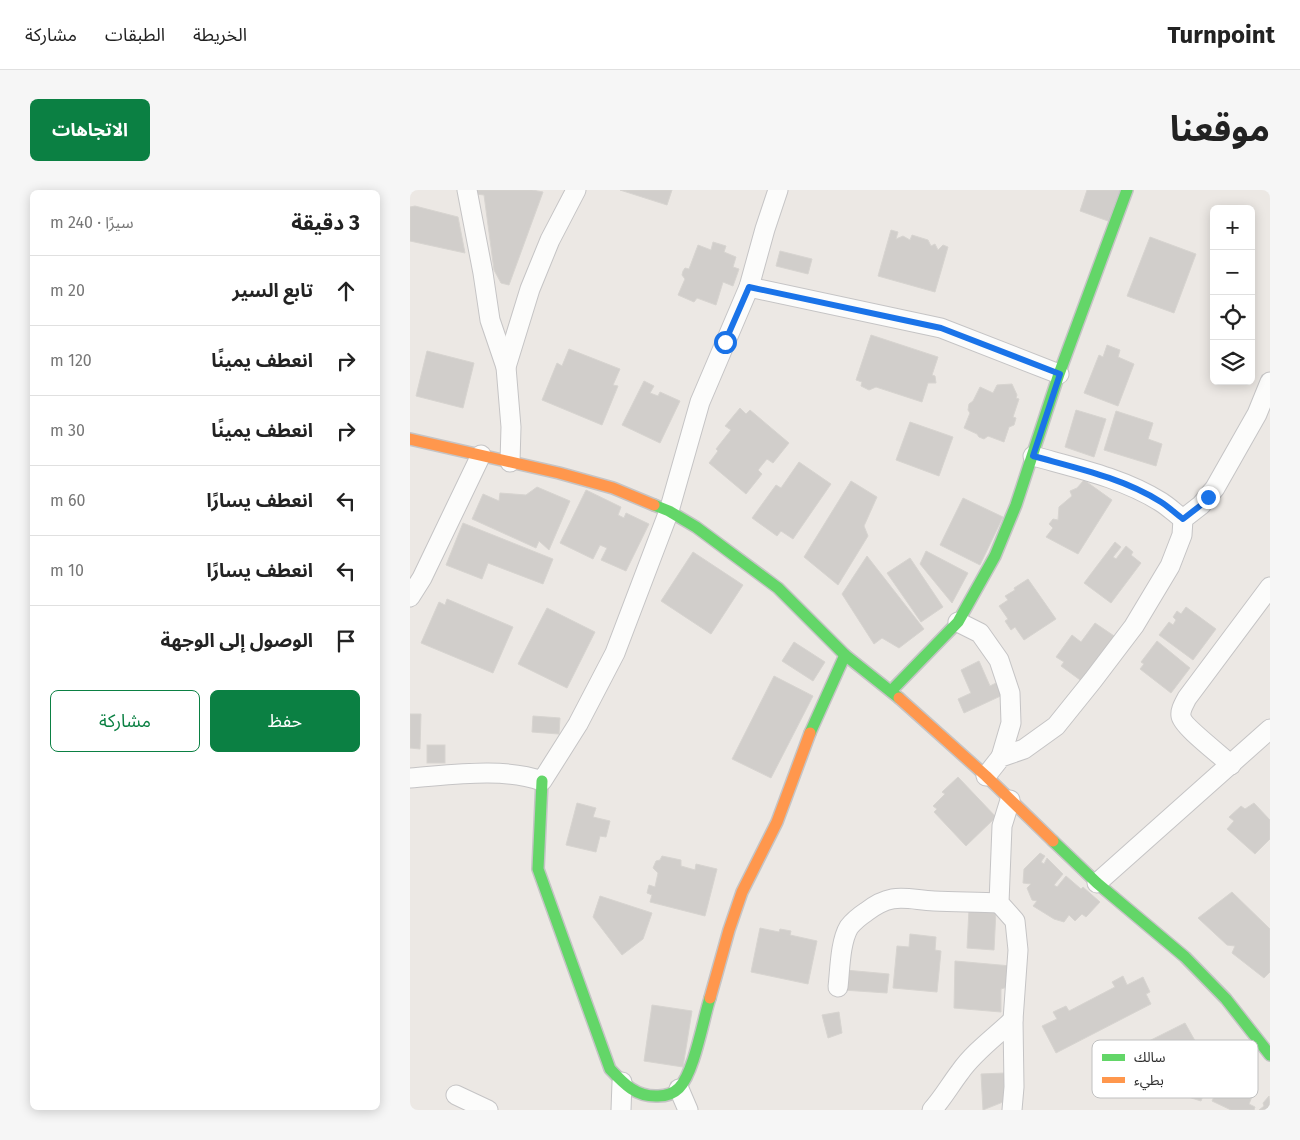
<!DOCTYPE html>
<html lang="ar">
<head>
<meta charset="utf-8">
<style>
  body { margin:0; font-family:"Fira Sans","Noto Sans Arabic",sans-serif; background:#f6f6f6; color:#222; direction:rtl }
  .controls { position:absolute; right:15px; top:15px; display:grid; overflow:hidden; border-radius:8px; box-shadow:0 2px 12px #0003 }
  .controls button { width:45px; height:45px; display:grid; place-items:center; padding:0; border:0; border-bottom:1px solid #e0e0e0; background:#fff; color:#222; font:25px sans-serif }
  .stop { position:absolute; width:15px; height:15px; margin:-11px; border:4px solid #1a73e8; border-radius:50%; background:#fff }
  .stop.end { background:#1a73e8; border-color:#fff; box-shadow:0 1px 5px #0008 }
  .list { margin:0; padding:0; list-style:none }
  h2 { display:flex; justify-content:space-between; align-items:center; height:65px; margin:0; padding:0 20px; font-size:21px }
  h2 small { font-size:16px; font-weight:400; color:#767676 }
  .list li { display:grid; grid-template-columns:32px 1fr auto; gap:15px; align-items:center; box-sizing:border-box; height:70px; padding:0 20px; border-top:1px solid #e0e0e0 }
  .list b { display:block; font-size:19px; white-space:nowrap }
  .list em { font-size:16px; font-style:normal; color:#767676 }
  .actions { display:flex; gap:10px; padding:15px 20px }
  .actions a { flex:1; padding:11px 0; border:1px solid #0b8043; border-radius:8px; text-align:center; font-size:18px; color:#0b8043 }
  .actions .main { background:#0b8043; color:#fff }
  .icon { flex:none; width:28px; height:28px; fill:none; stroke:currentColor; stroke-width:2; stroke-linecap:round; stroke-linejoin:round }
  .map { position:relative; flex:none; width:860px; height:920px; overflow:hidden; direction:ltr; border-radius:8px }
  header { display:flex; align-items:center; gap:30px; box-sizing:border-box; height:70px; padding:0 25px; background:#fff; border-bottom:1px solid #e0e0e0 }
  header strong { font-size:24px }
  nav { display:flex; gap:28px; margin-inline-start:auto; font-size:18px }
  .intro { display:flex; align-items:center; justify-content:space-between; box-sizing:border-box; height:120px; padding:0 30px }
  h1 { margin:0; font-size:35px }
  .button { padding:12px 22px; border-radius:8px; background:#0b8043; color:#fff; font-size:18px; font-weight:700 }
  main { display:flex; gap:30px; padding:0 30px }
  aside { flex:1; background:#fff; border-radius:8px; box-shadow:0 2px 12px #0003 }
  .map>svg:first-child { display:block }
</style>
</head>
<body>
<header>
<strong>Turnpoint</strong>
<nav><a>الخريطة</a><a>الطبقات</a><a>مشاركة</a></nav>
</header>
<div class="intro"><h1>موقعنا</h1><a class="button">الاتجاهات</a></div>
<main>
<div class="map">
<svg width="860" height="920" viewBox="0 0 860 920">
  <rect width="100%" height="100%" fill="#ece8e4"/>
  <!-- building -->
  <g fill="#d1cecb" stroke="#d7d4d0">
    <polygon points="65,0 122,0 133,2 99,95 91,93 84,80 74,5 65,4"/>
    <polygon points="210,0 262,0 257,15"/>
    <polygon points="677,0 710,0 698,31 670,21"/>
    <polygon points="5,16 48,27 55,63 0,51 0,17"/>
    <polygon points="481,40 488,42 486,49 493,46 500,50 502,45 518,50 521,56 525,54 528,60 533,55 538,57 525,102 468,86"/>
    <polygon points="740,47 786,64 764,123 717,106"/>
    <polygon points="303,52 316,56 314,62 326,67 323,77 329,79 323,96 313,92 306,115 287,108 284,112 268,105 275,89 272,85 273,81 275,78 279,79 288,55 301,60"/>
    <polygon points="370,61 402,69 398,84 366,76"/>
    <polygon points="461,145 528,167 522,185 525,186 526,193 518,193 512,212 466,197 459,200 451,196 452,192 446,190"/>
    <polygon points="697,155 710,160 708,167 724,174 708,216 674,203 689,165 693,167"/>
    <polygon points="159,159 210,179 203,195 208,196 192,235 132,210 147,173 152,176"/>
    <polygon points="17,161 64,173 53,218 6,206"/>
    <polygon points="234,191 244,196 240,203 248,206 250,202 270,211 250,253 212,235"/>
    <polygon points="602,194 607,205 606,208 609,209 603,227 606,228 604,235 599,237 594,252 578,246 574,249 569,247 567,244 554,238 560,223 558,220 559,214 563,211 570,197 583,203 587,195"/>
    <polygon points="330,218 336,224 340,220 379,253 363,273 357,269 348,280 352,284 336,304 299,273 308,261 306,259 321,240 315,236"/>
    <polygon points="666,220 696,229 684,267 655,257"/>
    <polygon points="706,221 743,233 738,249 752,254 746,276 694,260"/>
    <polygon points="500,232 543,247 529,286 486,270"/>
    <polygon points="389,272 421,294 383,349 371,341 367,346 342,328 366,295 371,298"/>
    <polygon points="674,290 702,310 668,364 636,347 643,338 639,334 643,329 648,330 649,317 662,306 660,301 667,298"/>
    <polygon points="441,291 467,307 454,336 458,346 428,395 394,367"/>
    <polygon points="127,297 160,311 139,360 129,351 126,358 62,329 73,304 89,311 90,303 116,305"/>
    <polygon points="176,300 211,317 208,325 214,328 216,323 239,334 216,381 191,370 197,358 190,355 183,369 150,353"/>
    <polygon points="553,308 593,327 570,375 530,355"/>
    <polygon points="53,333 143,369 133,394 78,373 72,389 36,375"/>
    <polygon points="705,352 711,357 703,367 706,369 716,356 723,362 721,365 731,373 701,413 674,393"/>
    <polygon points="516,361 558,383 542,413 510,374"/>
    <polygon points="283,362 333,395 301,444 251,411"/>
    <polygon points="457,366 514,439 489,458 472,448 464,454 432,404"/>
    <polygon points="500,368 533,417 511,432 477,383"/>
    <polygon points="618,389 646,429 614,450 605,437 601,440 595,431 598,429 589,416 598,410 595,406 605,400 604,398"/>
    <polygon points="37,409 103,437 83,483 11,453 29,412 35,415"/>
    <polygon points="776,417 806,439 783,470 749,445 759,432 763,435 766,430 763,427 767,421 771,424"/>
    <polygon points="137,418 185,442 157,498 108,474"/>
    <polygon points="685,433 710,450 677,495 651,476 654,472 646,467 662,445 671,452"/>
    <polygon points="747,451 780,478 761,503 730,479 734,474 731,472"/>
    <polygon points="384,452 415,472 403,491 372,471"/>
    <polygon points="569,471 580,496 592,490 597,503 554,523 548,509 561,503 551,480"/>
    <polygon points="364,486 403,506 361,588 322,569"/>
    <polygon points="0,524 11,524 10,559 0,558"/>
    <polygon points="123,526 150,528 149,544 122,542"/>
    <rect x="17" y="555" width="18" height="18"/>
    <polygon points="548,587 586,627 556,656 524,622 527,619 523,616 535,604 532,602"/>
    <polygon points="167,613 186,618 183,627 200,631 196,647 190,646 186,662 156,655"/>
    <polygon points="844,613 860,630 860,649 845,664 817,639 824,631 819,627 831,616 835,619"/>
    <polygon points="630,663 635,666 631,672 634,674 637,668 653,684 644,695 647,697 656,686 671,699 673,697 690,712 676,727 672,724 665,731 659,725 654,732 644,729 623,716 627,711 622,710 617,698 621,694 613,693 614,679"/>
    <polygon points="252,666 271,670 271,676 285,680 286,674 307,679 295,726 240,712 242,705 237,703 239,695 245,697 248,683 243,678 246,671 250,670"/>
    <polygon points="822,702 860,739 860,782 854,788 822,763 825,756 817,755 788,728"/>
    <polygon points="190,706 242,723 233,749 212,765 183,727"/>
    <polygon points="559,719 586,720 584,760 557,758"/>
    <polygon points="350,738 369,742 370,739 381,741 380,745 407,751 398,794 341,782"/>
    <polygon points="500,744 526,747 525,760 531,761 527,802 483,798 487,756 499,757"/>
    <polygon points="545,771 601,776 597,797 591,799 591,822 544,818"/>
    <polygon points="435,780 479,784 477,803 433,800"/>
    <polygon points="713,786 717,795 733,787 740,802 736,804 741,814 646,863 632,836 647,829 643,822 656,816 659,821 705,797 702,792"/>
    <polygon points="242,815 282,821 273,877 234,871"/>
    <polygon points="429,822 432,843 418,848 412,825"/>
    <polygon points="775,833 793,865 782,871 786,879 758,893 737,852"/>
    <polygon points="790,878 802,882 791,911 775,906 780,890 785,891"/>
    <polygon points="595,883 593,912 573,920 571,884"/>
    <polygon points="815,883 846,897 839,914 845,917 844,920 821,920 802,911"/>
    <polygon points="859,906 860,920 849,920 854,916 853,913"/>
  </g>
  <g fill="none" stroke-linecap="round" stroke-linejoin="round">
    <!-- street casing -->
    <g stroke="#c5c4c5" stroke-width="21">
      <g id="street">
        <polyline points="57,0 73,83 80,130 96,177"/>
        <polyline points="339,97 531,138 649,184"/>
        <path d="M623,266C666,278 713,288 751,312C759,317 766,324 773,329"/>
        <polyline points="100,272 101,237 96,177 120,99 140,50 166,0"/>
        <polyline points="0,407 12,388 71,265"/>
        <polyline points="548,432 570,443 589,470 600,503 601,533 591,567"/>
        <path d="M821,575C812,566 772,536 771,526C770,520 774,514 777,508L860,397"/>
        <polyline points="576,586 591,567 614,559 646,536 683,490 724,436 760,376 772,345 773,329 791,315 805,298 847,224 860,192"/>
        <path d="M0,588C41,585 93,577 132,591L168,534L205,463L259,321L290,212L339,97L355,39L368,0"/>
        <polyline points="600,610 592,636 589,713 605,731 608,760 603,830 604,897 602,920"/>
        <polyline points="687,693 860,539"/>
        <path d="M428,797C430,780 430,752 439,737C443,732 450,726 456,722C482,702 494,709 524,711C546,712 568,712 589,713"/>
        <polyline points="269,899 278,920"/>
        <polyline points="46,905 78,920"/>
        <polyline points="211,920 212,892"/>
        <path d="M522,920C533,908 540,895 550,882C564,862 585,847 603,830"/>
      </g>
    </g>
    <!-- fast casing -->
    <g stroke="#c5c4c5" stroke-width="14">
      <g id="fast">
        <polyline points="244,315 259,321 286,337 368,398 435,465 489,508"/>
        <polyline points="481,501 548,432 585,366 606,315 649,184 717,0"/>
        <polyline points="400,543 435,465"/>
        <path d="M132,591L128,679L200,879C214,894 226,907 248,906C256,906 263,904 269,898C284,883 293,830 300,808"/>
        <polyline points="643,651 687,693 775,767 816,809 860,865"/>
      </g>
    </g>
    <!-- slow casing -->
    <g stroke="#c5c4c5" stroke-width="14">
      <g id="slow">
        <polyline points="0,249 149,283 203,298 244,315"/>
        <polyline points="489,508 576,586 643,651"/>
        <polyline points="300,808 319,740 332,702 367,632 400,543"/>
      </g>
    </g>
    <!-- street -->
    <use href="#street" stroke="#fcfcfb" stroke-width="19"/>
    <!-- fast -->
    <use href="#fast" stroke="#63d668" stroke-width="11"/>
    <!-- slow -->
    <use href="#slow" stroke="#ff974d" stroke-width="11"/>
  </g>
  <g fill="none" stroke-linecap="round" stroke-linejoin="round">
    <!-- route -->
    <path stroke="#1a73e8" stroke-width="6" d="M315,152L339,97L531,138L650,184L623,266C666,278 713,288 751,312C759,317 766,324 773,329L791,315L798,307"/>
  </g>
  <!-- legend -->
  <rect x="682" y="850" width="166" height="58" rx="8" fill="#fff" stroke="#c0c0c0" stroke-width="1"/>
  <rect x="692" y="864" width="23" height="7" fill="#63d668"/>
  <rect x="692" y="887" width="23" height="6" fill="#ff974d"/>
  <g font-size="14" fill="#2e2e2e">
    <text x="724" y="872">سالك</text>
    <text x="724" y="895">بطيء</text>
  </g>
</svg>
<div class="controls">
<button>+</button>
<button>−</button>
<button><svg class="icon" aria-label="locate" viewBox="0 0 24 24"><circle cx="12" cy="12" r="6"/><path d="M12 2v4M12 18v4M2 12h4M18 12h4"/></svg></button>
<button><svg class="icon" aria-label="layers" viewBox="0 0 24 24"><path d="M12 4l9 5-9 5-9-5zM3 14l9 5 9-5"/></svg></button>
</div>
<div class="stop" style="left:315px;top:152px"></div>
<div class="stop end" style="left:798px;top:307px"></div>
</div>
<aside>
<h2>3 دقيقة<small>سيرًا · 240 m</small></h2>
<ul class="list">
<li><svg class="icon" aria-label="ahead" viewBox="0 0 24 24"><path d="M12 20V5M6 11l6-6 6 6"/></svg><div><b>تابع السير</b></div><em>20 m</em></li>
<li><svg class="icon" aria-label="right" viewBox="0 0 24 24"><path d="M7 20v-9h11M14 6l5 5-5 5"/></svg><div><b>انعطف يمينًا</b></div><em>120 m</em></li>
<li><svg class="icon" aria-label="right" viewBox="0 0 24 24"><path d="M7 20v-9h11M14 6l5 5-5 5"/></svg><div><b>انعطف يمينًا</b></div><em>30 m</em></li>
<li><svg class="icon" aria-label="left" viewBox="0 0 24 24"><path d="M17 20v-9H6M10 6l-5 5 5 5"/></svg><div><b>انعطف يسارًا</b></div><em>60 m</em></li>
<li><svg class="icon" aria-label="left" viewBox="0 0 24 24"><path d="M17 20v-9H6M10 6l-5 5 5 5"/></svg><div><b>انعطف يسارًا</b></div><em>10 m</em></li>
<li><svg class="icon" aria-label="arrive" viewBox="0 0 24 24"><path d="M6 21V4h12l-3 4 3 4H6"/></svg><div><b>الوصول إلى الوجهة</b></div></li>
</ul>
<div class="actions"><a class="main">حفظ</a><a>مشاركة</a></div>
</aside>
</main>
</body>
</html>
